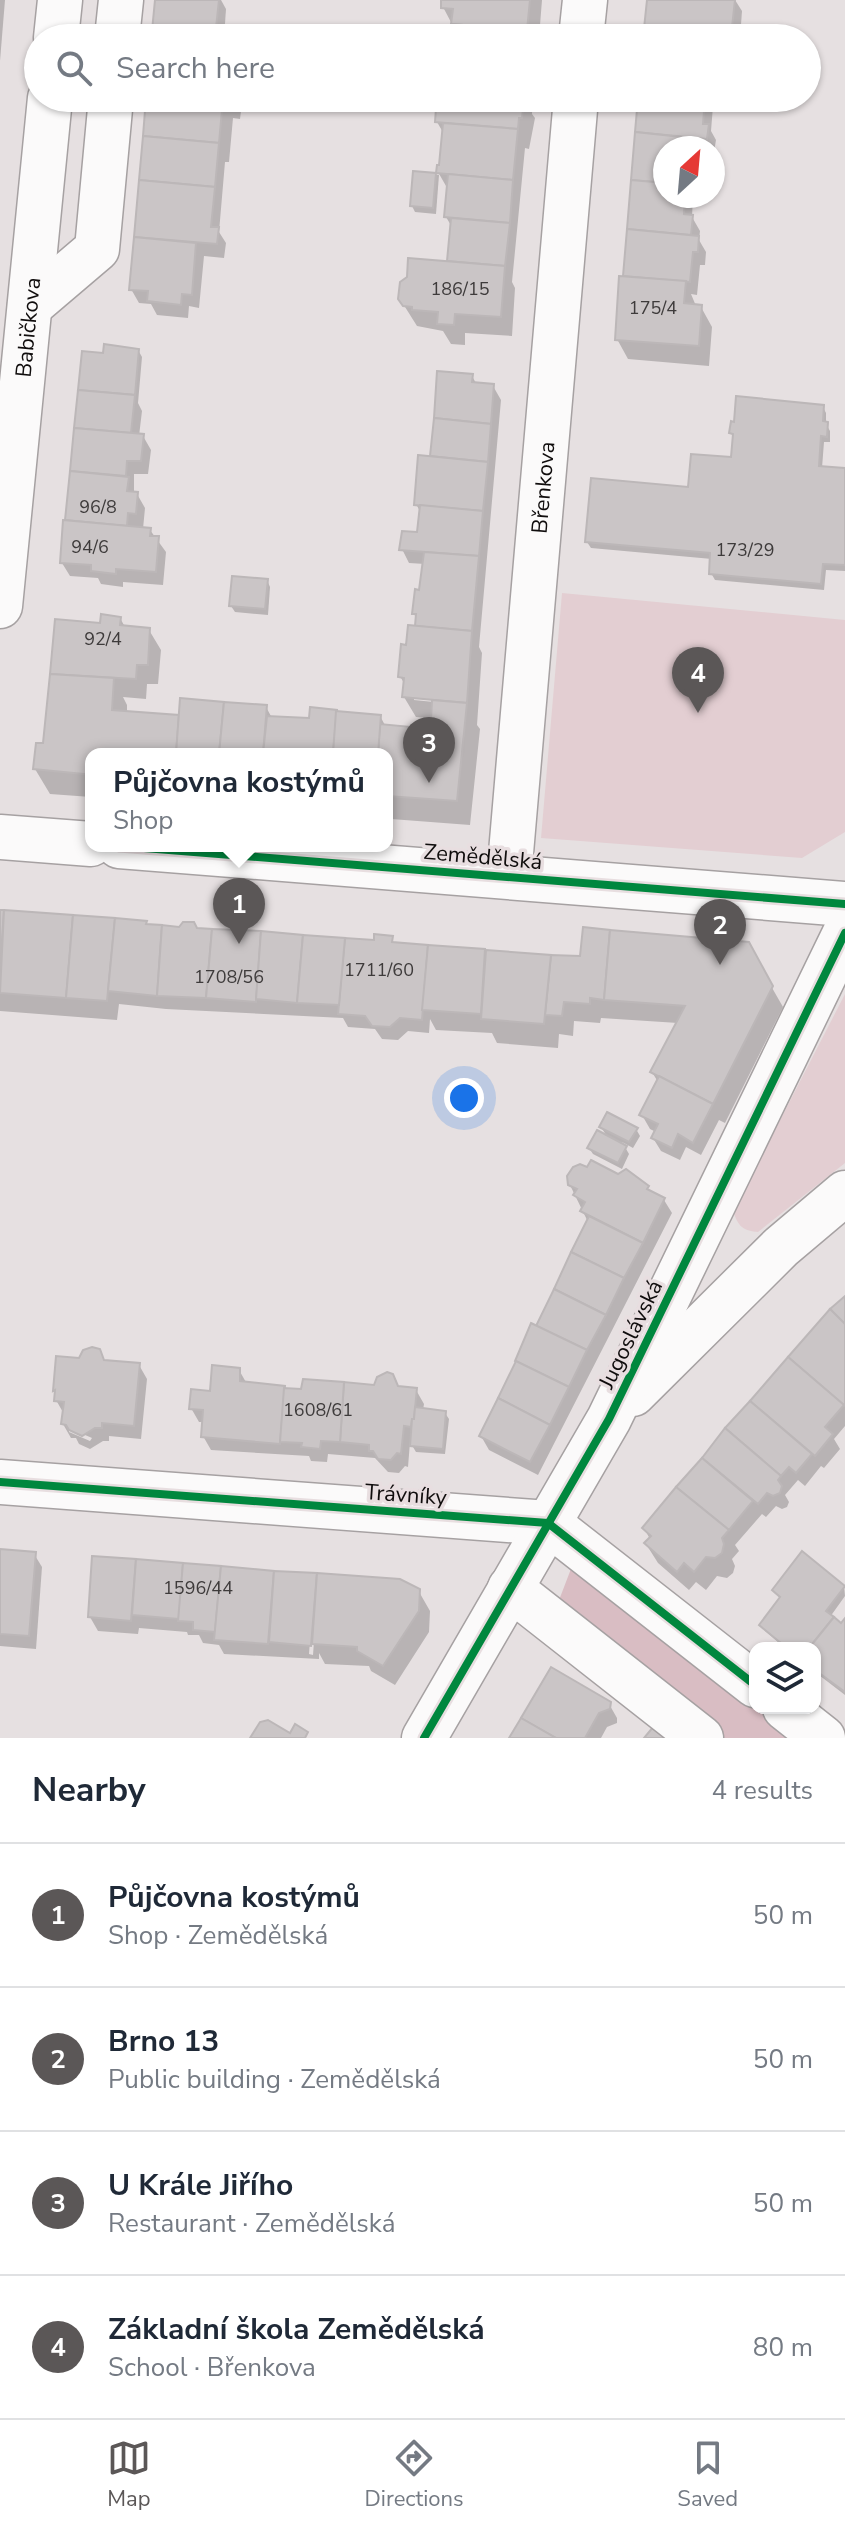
<!DOCTYPE html>
<html lang="en">
<head>
<meta charset="utf-8">
<style>
  body { margin:0; font-family:"Nunito Sans",sans-serif; background:#f6f6f7; color:#1f2937 }
  .controls { position:absolute; right:24px; bottom:24px; display:grid; overflow:hidden; border-radius:16px; box-shadow:0 2px 6px #0004 }
  .controls button { width:72px; height:72px; display:grid; place-items:center; padding:0; border:0; border-bottom:2px solid #e0e1e3; background:#fff; color:#1f2937; font:40px sans-serif }
  .compass { position:absolute; left:653px; top:136px; width:72px; height:72px; border-radius:50%; background:#fff; box-shadow:0 2px 6px #0004; rotate:26deg }
  .you { position:absolute; left:464px; top:1098px; width:28px; height:28px; margin:-20px; border:6px solid #fff; border-radius:50%; background:#1a73e8; box-shadow:0 0 0 12px #1a73e833 }
  .badge { display:grid; place-items:center; width:52px; height:52px; border-radius:50%; background:#5b5757; color:#fff; font-size:26px; font-weight:700 }
  .pin { position:absolute; translate:-50% -66px; filter:drop-shadow(0 2px 4px #0008) }
  .pin::after { content:''; position:absolute; top:42px; width:28px; height:24px; background:inherit; clip-path:polygon(0 0,100% 0,50% 100%) }
  .popup { position:absolute; left:85px; top:748px; width:308px; height:104px; box-sizing:border-box; display:grid; place-content:center; border-radius:16px; background:#fff; filter:drop-shadow(0 2px 6px #0005); font-size:26px; white-space:nowrap; color:#747a83 }
  .popup b { font-size:30px; color:#1f2937 }
  .popup::after { content:''; position:absolute; left:50%; top:100%; margin-left:-16px; border:16px solid transparent; border-top-color:#fff }
  .list { margin:0; padding:0; list-style:none }
  h2 { display:flex; justify-content:space-between; align-items:center; height:104px; margin:0; padding:0 32px; font-size:34px }
  h2 small { font-size:26px; font-weight:400; color:#747a83 }
  .list li { display:grid; grid-template-columns:52px 1fr auto; gap:24px; align-items:center; box-sizing:border-box; height:144px; padding:0 32px; border-top:2px solid #e0e1e3 }
  .list b { display:block; font-size:30px; white-space:nowrap }
  .list p { margin:0; font-size:26px; white-space:nowrap; color:#747a83 }
  .list em { font-size:26px; font-style:normal; color:#747a83 }
  .icon { flex:none; width:44px; height:44px; fill:none; stroke:currentColor; stroke-width:2; stroke-linecap:round; stroke-linejoin:round }
  .map { position:relative; flex:none; width:845px; height:1738px; overflow:hidden }
  .search { position:absolute; background:#fff; box-shadow:0 2px 6px #0004; left:24px; right:24px; top:24px; height:88px; display:flex; align-items:center; gap:20px; box-sizing:border-box; padding:0 28px; border-radius:44px; color:#747a83; font-size:30px }
  .sheet { height:680px; background:#fff }
  nav { display:flex; justify-content:space-around; align-items:center; box-sizing:border-box; height:112px; border-top:2px solid #e0e1e3; background:#fff; font-size:22px; color:#747a83 }
  nav a { display:grid; justify-items:center; gap:4px }
  nav .on { color:#5b5757 }
  .map>svg:first-child { display:block }
</style>
</head>
<body>
<div class="map">
<svg width="845" height="1738" viewBox="0 0 845 1738">
  <rect width="100%" height="100%" fill="#e6e0e1"/>
  <!-- green -->
  <g fill="#e3ced2">
    <polygon points="562,593 845,620 845,832 802,858 541,838"/>
    <path d="M845,994V1163L758,1232C744,1231 739,1227 734,1214L740,1198Z"/>
  </g>
  <!-- forest -->
  <polygon fill="#d9bdc3" points="574,1561 755,1701 755,1708 764,1708 802,1738 719,1738 556,1608"/>
  <!-- shadow -->
  <g fill="#0003" fill-rule="evenodd">
    <polygon points="0,0 5,0 0,61"/>
    <polygon points="157,0 221,0 226,9 224,38 154,38"/>
    <polygon points="443,0 542,0 539,38 452,38 453,26 443,7"/>
    <polygon points="649,0 735,0 742,11 740,38 645,38"/>
    <polygon points="148,98 239,98 242,104 240,119 233,118 229,162 225,162 219,232 226,243 224,258 204,256 199,308 189,306 188,318 157,315 151,304 139,303 131,289"/>
    <polygon points="435,98 533,98 532,114 535,118 529,149 525,148 512,282 515,288 512,336 465,333 465,345 451,344 443,331 417,326 400,299 451,264 452,227 446,217 449,187 446,186 438,172 441,168 444,134 437,122"/>
    <polygon points="640,98 724,98 723,107 713,106 711,131 716,140 714,152 713,148 665,148 665,196 693,196 692,217 700,231 699,240 706,252 705,265 700,265 697,295 691,294 696,306 701,307 712,327 709,366 628,359 617,339 627,278 625,275"/>
    <polygon points="414,173 439,175 436,214 415,212 412,206"/>
    <polygon points="138,350 142,357 138,403 142,411 139,436 143,436 151,450 148,474 134,474 134,494 137,494 145,508 143,529 150,530 166,552 163,585 123,582 123,587 101,584 98,578 70,576 62,563 83,353 105,355"/>
    <path d="M439,373L472,376L477,385L493,386L501,400L479,647L482,653L477,725L480,729L470,825L391,819L387,814V754H91V797L50,794L35,769L45,745L57,621L102,625L120,618L125,627L149,630L161,650L158,684H147L146,699L123,697L127,705V713L181,718L266,707L272,718L311,721L380,716L386,727L423,730L439,719L416,717L404,697L405,685L400,676L408,647L419,628L414,613L421,592L425,564L409,563L402,549L418,534L421,513L416,504L432,459ZM414,696L434,698V702L414,700Z"/>
    <polygon points="823,407 826,413 826,424 830,431 830,442 824,442 822,468 845,470 845,571 826,570 824,590 715,580 711,573 712,559 591,548 587,542 690,489 733,460 734,439 731,433"/>
    <polygon points="267,580 270,587 268,615 235,612 231,606"/>
    <polygon points="0,911 146,923 148,926 376,943 391,938 395,944 484,951 488,958 582,958 747,944 783,1007 725,1123 719,1120 701,1155 686,1147 680,1160 661,1151 653,1138 656,1132 650,1129 642,1115 658,1082 652,1072 678,1023 601,1018 600,1023 574,1021 573,1036 559,1034 558,1048 497,1043 492,1033 436,1030 430,1019 429,1033 408,1031 398,1040 382,1039 375,1029 348,1027 343,1018 166,1009 119,1004 117,1020 0,1011"/>
    <polygon points="601,1127 636,1129 640,1136 633,1148 622,1142 629,1154 622,1169 593,1154 589,1148 608,1138"/>
    <polygon points="570,1185 647,1187 651,1193 664,1200 672,1213 538,1475 489,1450 481,1436 588,1222"/>
    <polygon points="845,1299 845,1426 834,1439 840,1449 824,1468 821,1466 805,1486 798,1480 785,1495 789,1502 787,1507 782,1509 776,1506 766,1517 762,1514 735,1545 739,1551 732,1559 735,1566 733,1573 727,1578 717,1576 706,1590 696,1582 689,1590 658,1563 646,1544 650,1539 644,1528 831,1310"/>
    <path d="M105,1362L139,1365L147,1379L141,1439L109,1436V1441H103L90,1449L79,1444L76,1438H71L63,1424L64,1414L56,1400L55,1390ZM69,1428L92,1438L90,1441L69,1432Z"/>
    <polygon points="239,1370 247,1384 285,1390 416,1390 424,1404 423,1410 445,1413 449,1419 445,1454 416,1452 410,1442 408,1467 405,1466 399,1473 388,1472 375,1458 328,1454 327,1462 311,1461 309,1456 211,1450 203,1436 204,1422 199,1422 191,1408"/>
    <polygon points="0,1551 34,1554 42,1567 36,1649 0,1646"/>
    <path d="M94,1558L400,1581L418,1590L430,1611L429,1632L395,1685L371,1671L369,1666L325,1664L319,1653V1659L224,1654L219,1645L203,1643L199,1635H188L187,1632L139,1628L138,1634L98,1631L90,1617ZM314,1586H318L313,1655L309,1654Z"/>
    <polygon points="844,1586 845,1596 830,1617 841,1626 845,1621 845,1695 815,1672 815,1648 785,1648 765,1631 761,1625 781,1599 774,1591"/>
    <polygon points="609,1704 617,1718 617,1723 607,1727 601,1738 511,1738"/>
  </g>
  <!-- building -->
  <g fill="#cac5c6" stroke="#bcb7b8" stroke-width="2">
    <polygon points="155,0 219,0 215,37 152,31"/>
    <polygon points="441,0 530,0 527,30 451,24 453,9 441,8"/>
    <polygon points="647,0 735,0 732,27 710,25 709,38 643,38"/>
    <polygon points="451,24 527,30 526,38 450,38"/>
    <polygon points="152,31 215,37 215,38 152,38"/>
    <polygon points="146,98 230,98 223,99 219,143 143,136"/>
    <polygon points="433,98 524,98 522,118 519,118 518,129 435,122 436,108 432,108"/>
    <polygon points="638,98 705,98 703,124 709,124 707,139 635,132"/>
    <polygon points="443,123 518,129 513,180 436,173 437,165 439,165"/>
    <polygon points="635,132 691,138 690,148 665,148 665,183 631,180"/>
    <polygon points="143,136 219,143 215,187 139,180"/>
    <polygon points="413,171 436,173 433,208 410,206"/>
    <polygon points="448,174 513,180 510,223 444,217"/>
    <polygon points="139,180 215,187 211,227 219,227 217,244 134,237"/>
    <polygon points="631,180 665,183 665,196 685,196 684,214 693,215 691,235 627,229"/>
    <polygon points="451,218 510,223 505,266 447,261"/>
    <polygon points="627,229 699,236 698,252 693,252 690,282 623,276"/>
    <polygon points="134,237 196,243 192,295 182,294 181,305 147,301 148,291 129,290"/>
    <polygon points="408,258 505,266 501,317 455,314 454,325 437,324 438,312 412,310 412,307 403,306 398,299 400,282 407,277"/>
    <polygon points="619,276 686,281 684,303 702,305 699,346 615,340"/>
    <polygon points="104,344 139,349 135,395 78,390 82,351 103,353"/>
    <polygon points="437,371 473,374 472,382 494,384 491,424 434,418"/>
    <polygon points="78,390 135,395 131,433 74,428"/>
    <polygon points="736,396 824,405 823,421 828,422 827,437 821,436 819,466 845,468 845,565 823,564 821,584 709,574 710,553 585,542 591,478 688,487 691,454 731,457 733,434 729,433 731,421 734,422"/>
    <polygon points="434,418 491,424 488,462 430,456"/>
    <polygon points="74,428 144,434 141,461 127,461 126,476 70,471"/>
    <polygon points="418,455 488,462 483,511 414,505"/>
    <polygon points="70,471 129,477 127,491 138,492 136,514 128,513 127,526 65,520"/>
    <polygon points="420,505 483,511 479,556 399,550 402,531 417,532"/>
    <polygon points="63,520 151,528 150,536 159,536 156,572 116,569 116,574 91,571 91,565 60,563"/>
    <polygon points="424,552 479,556 472,631 415,626 416,614 412,614 415,589 419,590"/>
    <polygon points="232,576 268,579 265,609 229,606"/>
    <polygon points="101,614 121,617 120,625 150,628 148,665 137,665 136,679 50,674 55,619 100,623"/>
    <polygon points="408,625 472,631 467,703 402,697 404,678 398,677 401,644 406,645"/>
    <polygon points="50,674 114,678 112,710 179,715 176,754 91,754 91,773 84,774 33,769 36,743 43,743"/>
    <polygon points="180,698 224,702 219,754 176,754"/>
    <polygon points="432,700 467,703 457,801 387,796 387,754 378,754 380,724 421,728 421,720 431,720"/>
    <polygon points="224,702 267,705 263,754 219,754"/>
    <polygon points="310,707 337,710 333,754 263,754 267,716 309,718"/>
    <polygon points="336,711 381,715 378,754 333,754"/>
    <polygon points="0,910 4,910 0,969"/>
    <polygon points="4,910 73,915 66,998 0,993"/>
    <polygon points="73,915 115,918 107,1001 66,998"/>
    <polygon points="115,918 147,921 146,924 162,925 157,996 108,991"/>
    <polygon points="183,922 194,922 197,928 212,929 206,998 157,996 162,925 179,927"/>
    <polygon points="583,927 610,930 604,1000 590,998 590,1004 564,1002 562,1016 545,1015 551,955 580,956"/>
    <polygon points="212,929 261,931 256,1002 206,998"/>
    <polygon points="610,930 749,942 773,986 713,1104 650,1072 685,1006 604,1000"/>
    <polygon points="261,931 303,935 297,1003 256,999"/>
    <polygon points="374,934 393,936 392,942 428,945 422,1020 400,1018 390,1027 372,1026 365,1016 338,1014 345,938 374,940"/>
    <polygon points="303,935 345,938 339,1005 297,1003"/>
    <polygon points="428,945 485,949 481,1014 422,1010"/>
    <polygon points="486,950 551,955 544,1024 481,1019"/>
    <polygon points="659,1076 713,1104 693,1143 678,1134 672,1148 651,1138 658,1124 639,1115"/>
    <polygon points="607,1112 638,1128 629,1142 599,1127"/>
    <polygon points="597,1130 627,1146 618,1163 587,1148"/>
    <polygon points="591,1160 618,1174 626,1169 649,1186 647,1189 665,1198 643,1243 580,1211 585,1202 573,1195 577,1189 568,1185 567,1176 573,1167 580,1164 587,1167"/>
    <polygon points="589,1216 643,1243 624,1278 571,1252"/>
    <polygon points="571,1252 624,1278 606,1315 554,1289"/>
    <polygon points="554,1289 606,1315 587,1350 536,1326"/>
    <polygon points="845,1296 845,1324 830,1309"/>
    <polygon points="830,1309 845,1324 845,1406 788,1357"/>
    <polygon points="531,1323 587,1350 569,1387 515,1361"/>
    <polygon points="92,1347 100,1349 104,1360 140,1363 134,1426 102,1423 102,1428 95,1428 82,1436 69,1430 66,1425 61,1424 64,1402 54,1401 55,1390 53,1391 56,1356 79,1358 83,1350"/>
    <polygon points="788,1357 844,1405 825,1427 833,1434 815,1456 750,1401"/>
    <polygon points="516,1361 569,1387 550,1425 498,1398"/>
    <polygon points="212,1365 240,1368 240,1381 285,1386 280,1444 201,1437 203,1410 189,1409 191,1389 210,1391"/>
    <polygon points="387,1372 393,1374 398,1386 417,1388 414,1419 412,1419 411,1427 404,1426 401,1454 397,1453 391,1460 378,1459 373,1451 369,1451 369,1445 340,1442 344,1382 374,1385 377,1377"/>
    <polygon points="303,1379 344,1382 340,1442 321,1441 320,1449 301,1447 302,1443 280,1442 284,1388 301,1389"/>
    <polygon points="498,1398 550,1425 530,1462 479,1436"/>
    <polygon points="750,1401 812,1454 796,1473 789,1467 781,1476 725,1428"/>
    <polygon points="415,1407 446,1411 443,1449 410,1446 412,1419 414,1419"/>
    <polygon points="725,1428 781,1476 778,1480 782,1486 780,1493 773,1496 767,1493 758,1504 702,1458"/>
    <polygon points="702,1458 753,1501 729,1530 676,1487"/>
    <polygon points="676,1487 729,1530 722,1538 724,1544 722,1553 715,1558 706,1557 694,1572 684,1563 677,1572 644,1543 651,1536 642,1528"/>
    <polygon points="0,1549 36,1552 29,1636 0,1634"/>
    <polygon points="802,1551 845,1586 826,1611 834,1617 809,1648 787,1648 759,1625 780,1597 772,1590"/>
    <polygon points="92,1556 136,1559 131,1621 88,1617"/>
    <polygon points="136,1559 183,1563 179,1619 132,1615"/>
    <polygon points="183,1563 221,1566 215,1632 193,1630 193,1622 178,1621"/>
    <polygon points="221,1566 274,1571 268,1644 214,1640"/>
    <polygon points="274,1571 317,1573 311,1646 269,1642"/>
    <polygon points="317,1573 400,1579 420,1589 419,1611 383,1666 357,1651 357,1647 312,1644"/>
    <polygon points="834,1617 841,1623 845,1618 845,1692 815,1670 815,1648 809,1648"/>
    <polygon points="551,1667 611,1702 610,1709 599,1713 585,1738 556,1738 521,1718"/>
    <polygon points="521,1718 556,1738 509,1738"/>
    <polygon points="268,1720 290,1733 295,1724 308,1732 305,1738 250,1738 260,1722"/>
    <polygon points="654,1726 669,1738 644,1738"/>
  </g>
  <g fill="none" stroke-linecap="round" stroke-linejoin="round">
    <!-- minor casing -->
    <g stroke="#a6a1a2" stroke-width="47">
      <g id="minor">
        <polyline points="56,38 60,0"/>
        <polyline points="117,38 121,0"/>
        <polyline points="581,38 585,0"/>
        <polyline points="30,306 97,249 111,98"/>
        <path id="s1" d="M0,606L50,98"/>
        <polyline points="0,837 91,844"/>
        <polyline points="119,846 845,904"/>
        <path id="s2" d="M509,876L576,98"/>
        <polyline points="633,1394 781,1247 845,1193"/>
        <polyline points="0,1482 548,1523 755,1685"/>
        <polyline points="510,1588 701,1738"/>
        <polyline points="785,1708 823,1738"/>
        <polyline points="424,1738 609,1419 845,933"/>
      </g>
    </g>
    <!-- minor -->
    <use href="#minor" stroke="#fbfafa" stroke-width="44"/>
    <!-- cycleway casing -->
    <g stroke="#e8dee0" stroke-width="13">
      <g id="cycleway">
        <polyline points="119,846 845,904"/>
        <polyline points="0,1482 548,1523 755,1685"/>
        <polyline points="424,1738 609,1419 845,933"/>
      </g>
    </g>
    <!-- cycleway -->
    <use href="#cycleway" stroke="#00873e" stroke-width="8"/>
  </g>
  <g text-anchor="middle" stroke-width="7" stroke-linejoin="round" paint-order="stroke">
    <!-- number labels -->
    <g font-size="18" fill="#3e3b3b">
      <text x="460" y="295">186/15</text>
      <text x="653" y="314">175/4</text>
      <text x="98" y="513">96/8</text>
      <text x="90" y="553">94/6</text>
      <text x="745" y="556">173/29</text>
      <text x="103" y="645">92/4</text>
      <text x="379" y="976">1711/60</text>
      <text x="229" y="983">1708/56</text>
      <text x="318" y="1416">1608/61</text>
      <text x="198" y="1594">1596/44</text>
    </g>
    <!-- street labels -->
    <g font-size="22" fill="#100d0d" stroke="#e8dee0">
      <text dy="8" stroke="none"><textPath href="#s1" startOffset="280">Babičkova</textPath></text>
      <text dy="8" stroke="none"><textPath href="#s2" startOffset="390">Břenkova</textPath></text>
      <text transform="translate(483 856) rotate(5)" y="8">Zemědělská</text>
      <text transform="translate(630 1334) rotate(-64)" y="8">Jugoslávská</text>
      <text transform="translate(406 1494) rotate(4)" y="8">Trávníky</text>
    </g>
  </g>
</svg>
<div class="controls">
<button><svg class="icon" aria-label="layers" viewBox="0 0 24 24"><path d="M12 4l9 5-9 5-9-5zM3 14l9 5 9-5"/></svg></button>
</div>
<svg class="compass" viewBox="-18 -18 36 36"><path d="M0-13l5 13h-10z" fill="#e53935"/><path d="M0 13l5-13h-10z" fill="#747a83"/></svg>
<div class="you"></div>
<div class="pin badge" style="left:239px;top:944px">1</div>
<div class="popup"><b>Půjčovna kostýmů</b>Shop</div>
<div class="pin badge" style="left:720px;top:965px">2</div>
<div class="pin badge" style="left:429px;top:783px">3</div>
<div class="pin badge" style="left:698px;top:713px">4</div>
<div class="search"><svg class="icon" aria-label="search" viewBox="0 0 24 24"><circle cx="10" cy="10" r="6"/><path d="M15 15l6 6"/></svg>Search here</div>
</div>
<section class="sheet">
<h2>Nearby<small>4 results</small></h2>
<ul class="list">
<li><span class="badge">1</span><div><b>Půjčovna kostýmů</b><p>Shop · Zemědělská</p></div><em>50 m</em></li>
<li><span class="badge">2</span><div><b>Brno 13</b><p>Public building · Zemědělská</p></div><em>50 m</em></li>
<li><span class="badge">3</span><div><b>U Krále Jiřího</b><p>Restaurant · Zemědělská</p></div><em>50 m</em></li>
<li><span class="badge">4</span><div><b>Základní škola Zemědělská</b><p>School · Břenkova</p></div><em>80 m</em></li>
</ul>
</section>
<nav>
<a class="on"><svg class="icon" aria-label="map" viewBox="0 0 24 24"><path d="M3 6l6-2 6 2 6-2v14l-6 2-6-2-6 2zM9 4v14M15 6v14"/></svg>Map</a>
<a><svg class="icon" aria-label="directions" viewBox="0 0 24 24"><path d="M12 3l9 9-9 9-9-9zM9 14v-3h6M13 9l2 2-2 2"/></svg>Directions</a>
<a><svg class="icon" aria-label="saved" viewBox="0 0 24 24"><path d="M7 4h10v16l-5-4-5 4z"/></svg>Saved</a>
</nav>
</body>
</html>
